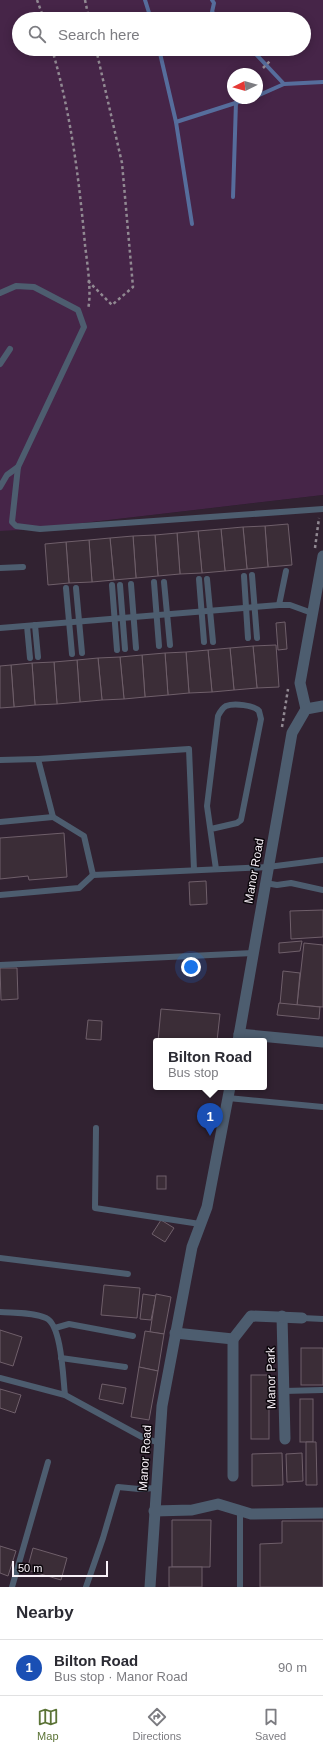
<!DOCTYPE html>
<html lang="en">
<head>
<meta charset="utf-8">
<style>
  body { margin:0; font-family:Arial,sans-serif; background:#f2f2f3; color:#2b2b33 }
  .compass { position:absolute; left:227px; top:68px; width:36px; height:36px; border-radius:50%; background:#fff; box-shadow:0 2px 10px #0003; rotate:265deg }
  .scale { position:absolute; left:12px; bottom:10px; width:96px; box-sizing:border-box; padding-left:4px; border:2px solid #f8f1f8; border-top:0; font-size:11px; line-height:14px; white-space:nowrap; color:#f8f1f8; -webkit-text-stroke:3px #0c070c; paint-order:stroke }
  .you { position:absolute; left:191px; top:967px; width:14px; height:14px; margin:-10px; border:3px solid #fff; border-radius:50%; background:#1a73e8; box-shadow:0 0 0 6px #1a73e833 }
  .badge { display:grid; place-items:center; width:26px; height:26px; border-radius:50%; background:#5b7336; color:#fff; font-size:13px; font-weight:700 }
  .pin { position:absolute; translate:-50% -33px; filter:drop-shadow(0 1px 2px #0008) }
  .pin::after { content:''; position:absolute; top:21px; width:14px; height:12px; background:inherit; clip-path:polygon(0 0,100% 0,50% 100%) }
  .popup { position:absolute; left:153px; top:1038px; width:114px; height:52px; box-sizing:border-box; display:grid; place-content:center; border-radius:4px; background:#fff; filter:drop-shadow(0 1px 3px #0005); font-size:13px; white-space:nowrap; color:#7c7c81 }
  .popup b { font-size:15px; color:#2b2b33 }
  .popup::after { content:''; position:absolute; left:50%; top:100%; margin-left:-8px; border:8px solid transparent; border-top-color:#fff }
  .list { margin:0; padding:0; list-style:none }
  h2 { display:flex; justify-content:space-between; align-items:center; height:52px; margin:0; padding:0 16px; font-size:17px }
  h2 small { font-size:13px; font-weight:400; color:#7c7c81 }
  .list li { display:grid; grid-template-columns:26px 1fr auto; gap:12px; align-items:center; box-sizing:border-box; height:56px; padding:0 16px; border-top:1px solid #e1e1e2 }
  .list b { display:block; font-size:15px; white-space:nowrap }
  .list p { margin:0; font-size:13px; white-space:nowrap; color:#7c7c81 }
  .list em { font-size:13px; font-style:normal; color:#7c7c81 }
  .icon { flex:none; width:22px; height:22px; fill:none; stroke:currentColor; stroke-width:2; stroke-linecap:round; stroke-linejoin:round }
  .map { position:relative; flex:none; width:323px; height:1587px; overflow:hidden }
  .search { position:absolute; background:#fff; box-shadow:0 2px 10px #0003; left:12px; right:12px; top:12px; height:44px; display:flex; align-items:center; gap:10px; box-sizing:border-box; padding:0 14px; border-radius:22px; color:#7c7c81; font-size:15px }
  .sheet { height:108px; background:#fff }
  nav { display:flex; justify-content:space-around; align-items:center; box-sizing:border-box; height:56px; border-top:1px solid #e1e1e2; background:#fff; font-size:11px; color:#7c7c81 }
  nav a { display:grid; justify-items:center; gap:2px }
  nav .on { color:#5b7336 }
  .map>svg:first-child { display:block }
</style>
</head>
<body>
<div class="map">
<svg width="323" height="1587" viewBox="0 0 323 1587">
  <rect width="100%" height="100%" fill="#251b26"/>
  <!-- built -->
  <path fill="#312231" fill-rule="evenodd" d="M323,495V1587H0V531L23,530ZM156,1041H264V1087H156Z"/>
  <!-- green -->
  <path fill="#462548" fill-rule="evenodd" d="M0,0H323V495L23,530L0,531ZM19,19H304V49H19ZM233,74H257V98H233Z"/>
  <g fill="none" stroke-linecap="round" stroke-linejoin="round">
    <!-- stream -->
    <g stroke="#566d9c" stroke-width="4">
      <polyline points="145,0 151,19"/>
      <polyline points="212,0 214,3 212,12 220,19"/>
      <polyline points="159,49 176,122 192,224"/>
      <polyline points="251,49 284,84"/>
      <polyline points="257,96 284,84 323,82"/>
      <polyline points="176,122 251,98"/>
      <polyline points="233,197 236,102"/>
    </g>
  </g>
  <!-- building -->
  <g fill="#3b2d37" stroke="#6f5f6a">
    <polygon points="288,524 292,565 268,567 265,526"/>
    <polygon points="265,526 268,567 247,569 243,527"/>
    <polygon points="243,527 247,569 225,571 221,529"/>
    <polygon points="221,529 225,571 202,573 198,531"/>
    <polygon points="198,531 202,573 180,574 177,533"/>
    <polygon points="177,533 180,574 158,576 155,535"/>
    <polygon points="155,535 158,576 136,578 133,536"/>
    <polygon points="133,536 136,578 114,580 110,538"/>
    <polygon points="110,538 114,580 92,582 89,540"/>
    <polygon points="89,540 92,582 69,583 66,542"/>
    <polygon points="66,542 69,583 48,585 45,544"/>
    <polygon points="285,622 287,649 278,650 276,623"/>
    <polygon points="276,645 279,687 257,688 253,646"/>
    <polygon points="253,646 257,688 234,690 230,648"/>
    <polygon points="230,648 234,690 212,692 208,650"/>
    <polygon points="208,650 212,692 189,693 186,652"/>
    <polygon points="186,652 189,693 168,695 165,653"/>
    <polygon points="165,653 168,695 145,697 142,655"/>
    <polygon points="142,655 145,697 124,699 120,657"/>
    <polygon points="120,657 124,699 102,700 98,658"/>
    <polygon points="98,658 102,700 80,702 77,660"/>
    <polygon points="77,660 80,702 57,704 54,662"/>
    <polygon points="54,662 57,704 35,705 32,663"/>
    <polygon points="32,663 35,705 14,707 11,665"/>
    <polygon points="11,665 14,707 0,708 0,666"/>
    <polygon points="64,833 67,877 29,880 28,876 0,879 0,838"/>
    <polygon points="206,881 207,904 190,905 189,882"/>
    <polygon points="323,910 323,937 291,939 290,911"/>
    <polygon points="302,941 300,951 279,953 279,943"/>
    <polygon points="304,943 323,945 323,1007 297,1005"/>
    <polygon points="0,968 17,968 18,999 1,1000"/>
    <polygon points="283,971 300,973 297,1005 280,1004"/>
    <polygon points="279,1003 320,1007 319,1019 277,1015"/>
    <polygon points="161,1009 220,1014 217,1041 158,1041"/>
    <polygon points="88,1020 102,1021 101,1040 86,1039"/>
    <rect x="157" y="1176" width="9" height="13"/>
    <polygon points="161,1220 174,1228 165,1242 152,1234"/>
    <polygon points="104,1285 140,1288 137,1318 101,1315"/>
    <polygon points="143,1294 156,1296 151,1320 140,1319"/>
    <polygon points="156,1294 171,1297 164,1334 150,1332"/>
    <polygon points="0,1330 22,1337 13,1366 0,1362"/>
    <polygon points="145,1331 164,1334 158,1371 139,1367"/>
    <rect x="301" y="1348" width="22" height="37"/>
    <polygon points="139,1367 158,1371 149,1420 131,1417"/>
    <rect x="251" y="1375" width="18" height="64"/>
    <polygon points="102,1384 126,1388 123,1404 99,1399"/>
    <polygon points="0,1389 21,1395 15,1413 0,1408"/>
    <rect x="300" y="1399" width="13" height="43"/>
    <polygon points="306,1442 316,1442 317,1485 306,1485"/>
    <polygon points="282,1453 283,1485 252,1486 252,1454"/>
    <polygon points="302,1453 303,1481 287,1482 286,1454"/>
    <polygon points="172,1520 211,1520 210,1567 172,1567"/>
    <polygon points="282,1521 323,1521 323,1587 260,1587 260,1544 282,1543"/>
    <polygon points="0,1546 16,1551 8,1576 0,1573"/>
    <polygon points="33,1548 67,1558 61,1580 27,1570"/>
    <rect x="169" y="1567" width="33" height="20"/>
  </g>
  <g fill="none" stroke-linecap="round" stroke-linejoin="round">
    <!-- path -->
    <g stroke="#918992" stroke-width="2.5" stroke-dasharray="3 3" stroke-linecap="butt">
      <polyline points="37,0 44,19"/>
      <polyline points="85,0 89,19"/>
      <path d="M52,49C71,114 79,178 85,245C87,262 92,293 88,309"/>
      <polyline points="263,68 270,61"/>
      <polyline points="88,281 112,305 133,287 122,163 96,49"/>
      <polyline points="315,548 319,518"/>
      <polyline points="282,727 288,689"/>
    </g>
    <!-- service -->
    <g stroke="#4d5d6f" stroke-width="6">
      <polyline points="0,293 16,286 34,287 78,310 84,327 18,467 12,522 16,526 40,529 323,509"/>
      <polyline points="0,364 10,349"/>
      <polyline points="0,487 7,475 18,467"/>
      <polyline points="0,568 23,567"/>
      <polyline points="252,575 257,638"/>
      <polyline points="244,576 248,638"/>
      <polyline points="199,579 204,642"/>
      <polyline points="207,579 213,642"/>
      <polyline points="154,582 159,646"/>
      <polyline points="164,582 170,645"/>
      <polyline points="131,584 136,648"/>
      <polyline points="112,585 117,650"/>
      <polyline points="120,585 125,649"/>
      <polyline points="66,588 72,654"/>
      <polyline points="76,588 82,653"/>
      <polyline points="279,605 286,571"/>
      <polyline points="35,625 38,657"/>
      <polyline points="27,626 30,658"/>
      <polyline points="0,628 279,605 290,605 312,613"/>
      <polyline points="38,759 189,749 194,870"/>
      <polyline points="0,760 38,759 53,817 84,836 93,875 268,867 323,860"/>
      <polyline points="0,822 53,817"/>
      <path d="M211,829L237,823L241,820L261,719L259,711C254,705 234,703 226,706C222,708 220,712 218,716L207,806L216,869"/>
      <polyline points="265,883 277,885 291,883 323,890"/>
      <polyline points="0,895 79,888 93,875"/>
      <polyline points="0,965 253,953"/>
      <polyline points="228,1098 323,1107"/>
      <polyline points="96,1128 95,1208 200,1224"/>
      <polyline points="0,1258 128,1274"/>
      <path d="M0,1312C15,1313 32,1312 46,1318C62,1325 63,1379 65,1395"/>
      <polyline points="302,1318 323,1319"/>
      <polyline points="55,1328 69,1324 133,1336"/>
      <polyline points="61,1358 125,1367"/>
      <polyline points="0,1378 65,1395 142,1437 159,1443"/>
      <polyline points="284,1391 323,1390"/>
      <polyline points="12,1587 48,1462"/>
      <polyline points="86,1587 103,1538 118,1487 139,1489 156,1488"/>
      <polyline points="240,1587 240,1510"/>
    </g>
    <!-- minor -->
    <g stroke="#4d5d6f" stroke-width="11">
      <polyline points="306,709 300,683 323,556"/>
      <polyline points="239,1034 323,1042"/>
      <polyline points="282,1316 285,1439"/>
      <polyline points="175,1333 233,1339 251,1316 302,1318"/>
      <polyline points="233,1476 233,1339"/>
      <polyline points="154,1511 192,1510 218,1504 251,1514 323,1513"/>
    </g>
    <!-- tertiary -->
    <g stroke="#4d5d6f" stroke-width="11">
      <polyline points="238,1041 292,733 306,709 323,706"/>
      <polyline points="150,1587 162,1406 192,1247 207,1207 230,1087"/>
    </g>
  </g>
  <g text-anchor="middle" stroke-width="3" stroke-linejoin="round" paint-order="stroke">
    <!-- street labels -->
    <g font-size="12" fill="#f8f1f8" stroke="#0c070c">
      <text transform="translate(254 871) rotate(-80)" y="4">Manor Road</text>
      <text transform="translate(271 1378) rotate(-91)" y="4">Manor Park</text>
      <text transform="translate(145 1458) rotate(-86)" y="4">Manor Road</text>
    </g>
  </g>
</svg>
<svg class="compass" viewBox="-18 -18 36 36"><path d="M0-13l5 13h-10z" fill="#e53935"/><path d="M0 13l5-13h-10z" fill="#7c7c81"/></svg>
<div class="scale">50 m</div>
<div class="you"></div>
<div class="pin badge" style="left:210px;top:1136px;background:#1a4fb4">1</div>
<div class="popup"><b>Bilton Road</b>Bus stop</div>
<div class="search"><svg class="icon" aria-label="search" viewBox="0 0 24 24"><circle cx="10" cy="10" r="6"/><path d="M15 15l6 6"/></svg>Search here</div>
</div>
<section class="sheet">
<h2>Nearby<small></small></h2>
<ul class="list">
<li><span class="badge" style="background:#1a4fb4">1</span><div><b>Bilton Road</b><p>Bus stop · Manor Road</p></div><em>90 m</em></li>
</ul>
</section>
<nav>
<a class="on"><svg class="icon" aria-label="map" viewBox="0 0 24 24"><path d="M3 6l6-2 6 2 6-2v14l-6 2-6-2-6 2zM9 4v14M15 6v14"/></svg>Map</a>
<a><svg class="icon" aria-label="directions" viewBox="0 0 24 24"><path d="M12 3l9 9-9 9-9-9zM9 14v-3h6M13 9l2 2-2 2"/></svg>Directions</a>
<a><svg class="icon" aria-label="saved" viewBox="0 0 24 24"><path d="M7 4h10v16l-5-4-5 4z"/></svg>Saved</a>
</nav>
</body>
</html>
